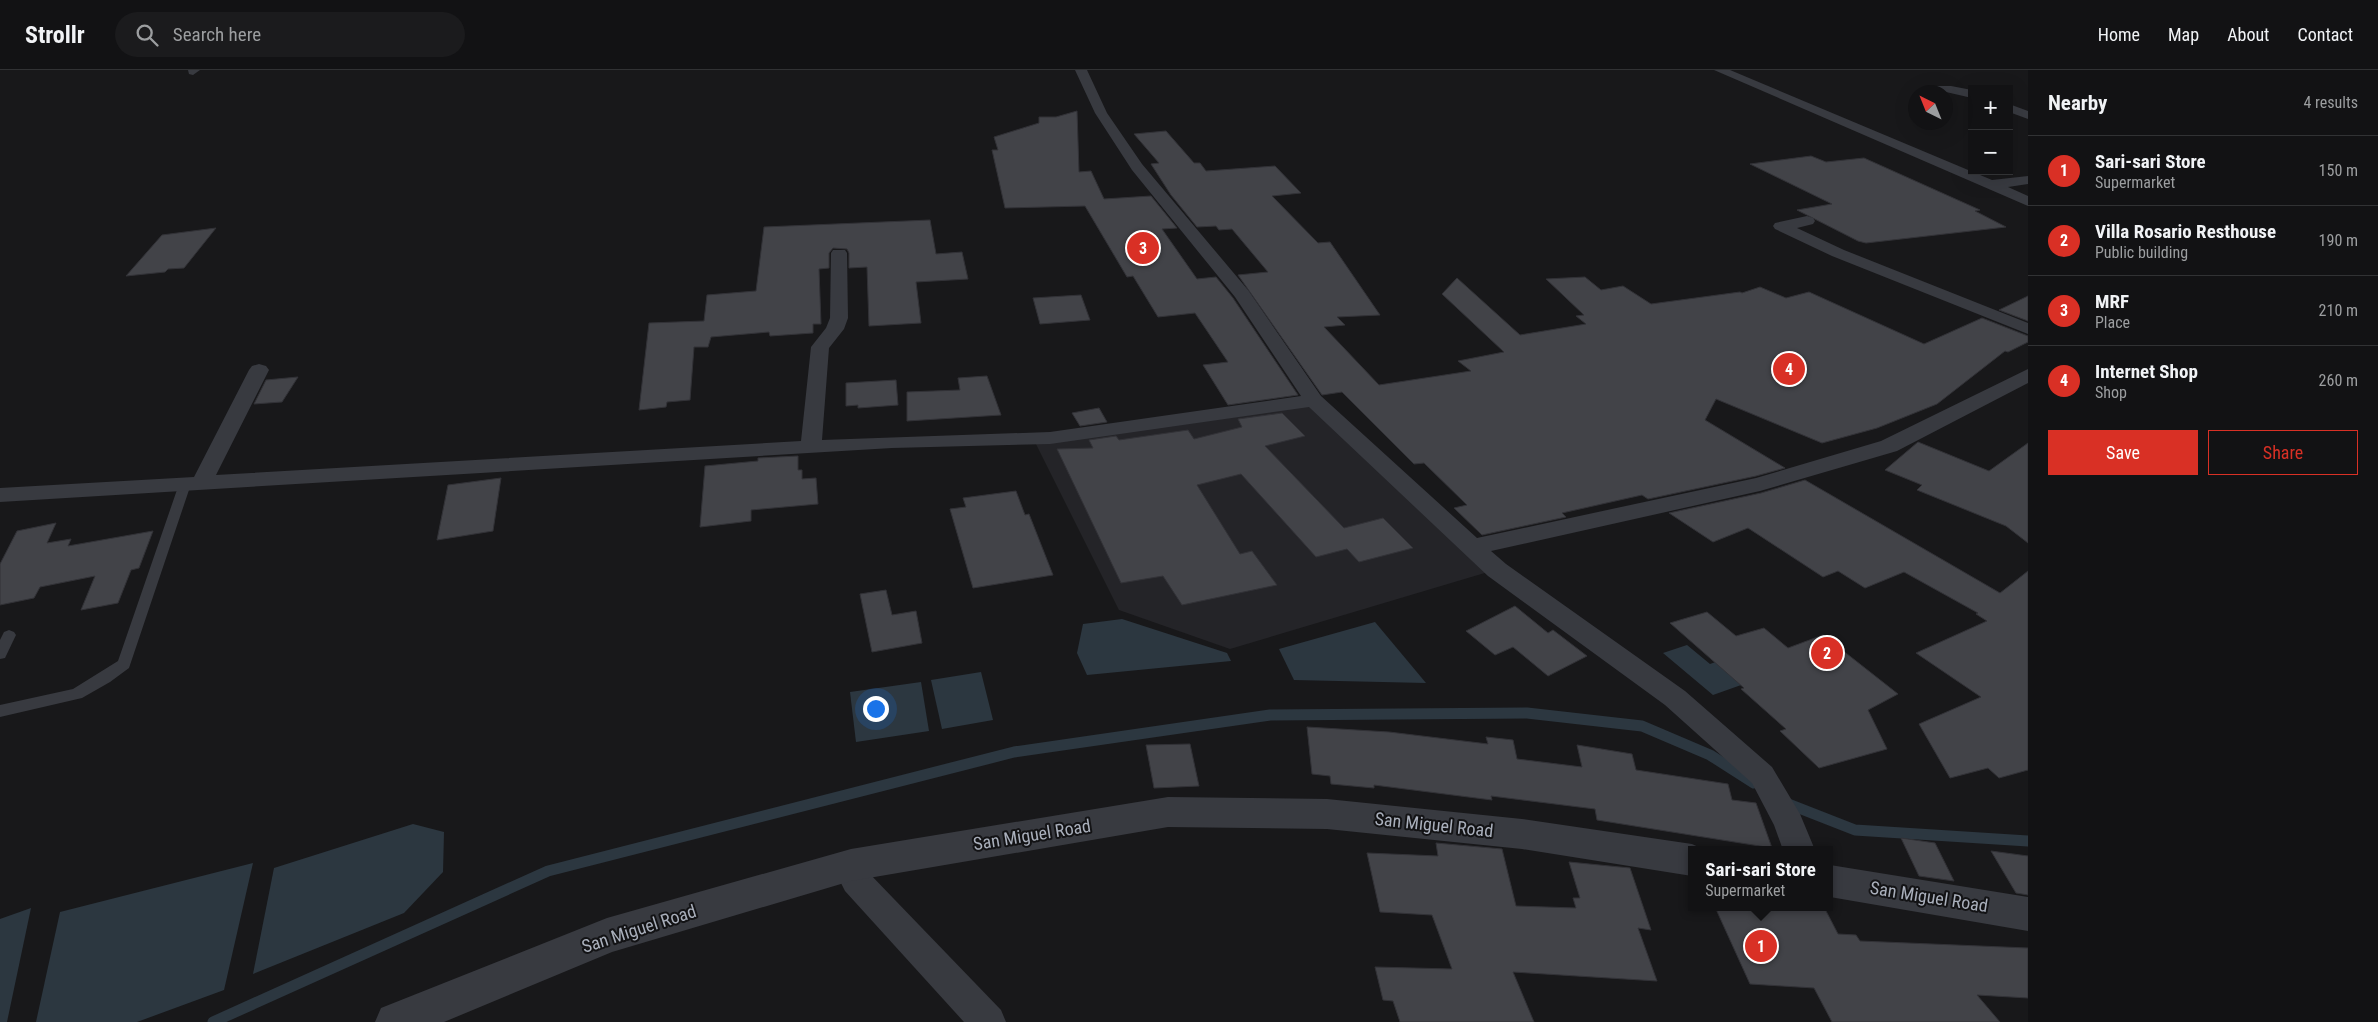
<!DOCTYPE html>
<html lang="en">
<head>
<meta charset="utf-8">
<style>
  body { margin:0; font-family:"Roboto Condensed",sans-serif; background:#1b1b1d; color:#f1f3f6 }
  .controls { position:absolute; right:15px; top:15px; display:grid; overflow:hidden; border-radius:0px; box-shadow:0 5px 20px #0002 }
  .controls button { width:45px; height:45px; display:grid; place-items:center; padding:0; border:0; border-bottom:1px solid #313234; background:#121214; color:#f1f3f6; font:25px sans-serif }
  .compass { position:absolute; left:1908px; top:15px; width:45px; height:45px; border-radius:50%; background:#121214; box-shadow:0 5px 20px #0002; rotate:317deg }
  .you { position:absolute; left:875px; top:638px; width:18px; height:18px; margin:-12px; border:4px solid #fff; border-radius:50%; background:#1a73e8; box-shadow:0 0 0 8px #1a73e833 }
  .badge { display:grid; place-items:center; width:32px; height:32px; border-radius:50%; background:#d93025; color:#fff; font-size:16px; font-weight:700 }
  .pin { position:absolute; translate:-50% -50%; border:2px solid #fff; box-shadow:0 1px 5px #0006 }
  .popup { position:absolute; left:1688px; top:776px; width:145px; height:65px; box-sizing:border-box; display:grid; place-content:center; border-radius:0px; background:#121214; filter:drop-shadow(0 1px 4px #0005); font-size:16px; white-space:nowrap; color:#9c9ea0 }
  .popup b { font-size:19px; color:#f1f3f6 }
  .popup::after { content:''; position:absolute; left:50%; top:100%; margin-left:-10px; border:10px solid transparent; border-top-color:#121214 }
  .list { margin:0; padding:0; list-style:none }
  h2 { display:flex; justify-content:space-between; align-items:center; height:65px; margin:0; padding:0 20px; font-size:21px }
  h2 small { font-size:16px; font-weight:400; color:#9c9ea0 }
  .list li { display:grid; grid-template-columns:32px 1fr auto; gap:15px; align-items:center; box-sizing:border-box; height:70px; padding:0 20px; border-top:1px solid #313234 }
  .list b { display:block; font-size:19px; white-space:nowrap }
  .list p { margin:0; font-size:16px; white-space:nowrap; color:#9c9ea0 }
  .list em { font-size:16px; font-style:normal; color:#9c9ea0 }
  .actions { display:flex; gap:10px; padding:15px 20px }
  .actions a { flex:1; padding:11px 0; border:1px solid #d93025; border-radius:0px; text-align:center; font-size:18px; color:#d93025 }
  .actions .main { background:#d93025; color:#fff }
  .icon { flex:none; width:28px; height:28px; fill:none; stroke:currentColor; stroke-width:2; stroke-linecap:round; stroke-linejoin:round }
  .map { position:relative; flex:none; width:2028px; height:952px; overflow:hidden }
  header { display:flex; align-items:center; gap:30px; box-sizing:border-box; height:70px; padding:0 25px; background:#121214; border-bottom:1px solid #313234 }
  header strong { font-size:24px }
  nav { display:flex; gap:28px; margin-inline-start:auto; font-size:18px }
  .search { width:350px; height:45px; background:#1b1b1d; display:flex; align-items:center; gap:12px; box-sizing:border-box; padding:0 18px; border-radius:28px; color:#9c9ea0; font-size:19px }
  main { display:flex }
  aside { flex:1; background:#121214 }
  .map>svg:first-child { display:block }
</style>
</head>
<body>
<header>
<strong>Strollr</strong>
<div class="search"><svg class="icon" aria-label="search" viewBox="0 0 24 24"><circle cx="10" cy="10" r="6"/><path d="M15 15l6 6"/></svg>Search here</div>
<nav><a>Home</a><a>Map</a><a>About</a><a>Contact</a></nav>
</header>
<main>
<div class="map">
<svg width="2028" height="952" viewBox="0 0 2028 952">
  <rect width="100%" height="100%" fill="#18181a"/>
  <!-- built -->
  <polygon fill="#242428" points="1309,334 1488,502 1230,579 1119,540 1036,374"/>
  <!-- water -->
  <g fill="#2c3740">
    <polygon points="1122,549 1227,583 1231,591 1087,605 1077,583 1083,554"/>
    <polygon points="1375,552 1426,613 1294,610 1279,579"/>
    <polygon points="1687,575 1710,594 1730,587 1758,609 1713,625 1663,583"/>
    <polygon points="981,602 993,650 942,659 931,610"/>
    <polygon points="921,612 929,661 856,672 850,622"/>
    <polygon points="413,754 444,762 443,802 404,843 253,904 274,798"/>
    <polygon points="253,793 224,920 137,952 36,952 60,842"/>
    <polygon points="31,838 7,952 0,952 0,849"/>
  </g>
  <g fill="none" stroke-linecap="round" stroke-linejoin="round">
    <!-- stream -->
    <g stroke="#2c3740" stroke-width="11">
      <polyline points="1786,733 1855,760 2028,771"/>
      <polyline points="213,952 548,801 1014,682 1270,645 1527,643 1642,656 1710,685 1754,713"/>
    </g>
  </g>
  <!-- building -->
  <g fill="#424348" stroke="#323237">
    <polygon points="1077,41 1079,102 1091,101 1104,129 1151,126 1177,158 1162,159 1197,209 1216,207 1233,228 1298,325 1228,335 1203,295 1228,292 1195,243 1158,247 1133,206 1127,207 1085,136 1005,138 992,80 998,80 994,67 1039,53 1039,47 1056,47"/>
    <polygon points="1166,61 1194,93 1200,93 1206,101 1275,96 1301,123 1272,126 1318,173 1330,172 1380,245 1337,247 1345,255 1324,257 1379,315 1471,301 1458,291 1504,282 1442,224 1457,208 1520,265 1586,254 1576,246 1584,245 1546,209 1585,207 1601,220 1623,216 1651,234 1740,222 1742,223 1760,217 1786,228 1809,222 1924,274 1982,248 2028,266 2028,272 2008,282 2005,281 1937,334 1877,358 1822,373 1716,329 1705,350 1785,398 1756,406 1648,429 1642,425 1562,443 1566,447 1482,465 1454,438 1467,435 1424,393 1414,394 1342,322 1322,325 1238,205 1268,202 1232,159 1219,160 1216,156 1197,157 1171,125 1151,94 1159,93 1134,64"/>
    <polygon points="1811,86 1826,92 1864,88 1980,140 1975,141 2006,157 1866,173 1858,171 1797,140 1832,134 1750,94"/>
    <polygon points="930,150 936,184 962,182 968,209 916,212 921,253 869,256 867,197 849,198 849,183 847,179 833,178 829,183 829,198 819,199 821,254 813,254 813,263 770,266 769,262 711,267 708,277 694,277 690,330 667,332 666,337 639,340 649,253 704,251 707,225 756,221 764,157"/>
    <polygon points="216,158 184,198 168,199 165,202 126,206 162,165"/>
    <polygon points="1081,225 1090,250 1040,254 1033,228"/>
    <polygon points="2028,226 2028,251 1999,240"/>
    <polygon points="987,306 1001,345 907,351 907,322 960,320 958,308"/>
    <polygon points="298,307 282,332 254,334 266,310"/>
    <polygon points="896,310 898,335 858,338 858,335 846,336 846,313"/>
    <polygon points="1099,338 1107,352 1080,356 1072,343"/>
    <polygon points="1282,343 1305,366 1265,376 1344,458 1383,448 1413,478 1359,492 1347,479 1316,487 1241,404 1197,415 1240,484 1252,481 1277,515 1182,535 1163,506 1121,513 1057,379 1093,378 1089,370 1116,366 1119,370 1188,360 1194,369 1242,357 1238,349"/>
    <polygon points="1918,372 1989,401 2028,373 2028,473 2006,456 1917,420 1922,415 1885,400"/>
    <polygon points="798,386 798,400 802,400 802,409 816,408 818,434 751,440 751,451 700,457 705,396 758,391 758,388"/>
    <polygon points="501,408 493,461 437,470 448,415"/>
    <polygon points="1805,410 2000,523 2028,501 2028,700 1999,708 1988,698 1950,708 1919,654 1981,627 1916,583 1987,551 1976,544 1978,543 1904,502 1865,518 1838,501 1823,507 1748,458 1713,472 1669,443 1761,423"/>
    <polygon points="1016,421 1025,445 1029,444 1053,505 973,518 950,439 966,437 963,428"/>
    <polygon points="56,453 47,473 71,469 68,476 153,461 139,498 131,500 118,533 81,540 95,506 40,517 34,528 0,535 0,494 17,461"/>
    <polygon points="886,520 892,545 916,541 922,573 872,582 860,524"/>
    <polygon points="1515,536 1548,563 1553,560 1587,586 1548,606 1513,577 1495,585 1466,561"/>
    <polygon points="1707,542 1736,566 1764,558 1788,578 1823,565 1898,624 1868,640 1887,679 1819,698 1780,661 1786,659 1741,619 1744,618 1670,553"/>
    <polygon points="1307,657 1389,662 1488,674 1486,667 1513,670 1517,689 1582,697 1577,675 1632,684 1636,700 1728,714 1732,730 1756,733 1772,778 1597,750 1595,739 1491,726 1492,730 1374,715 1374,718 1331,714 1330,706 1312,704"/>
    <polygon points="1190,674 1199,716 1154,718 1146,675"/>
    <polygon points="1901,768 1935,773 1954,811 1919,806"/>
    <polygon points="1436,773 1502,779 1516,836 1576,838 1573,828 1580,828 1569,792 1630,798 1651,860 1638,858 1657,911 1513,902 1534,952 1400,952 1393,931 1383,930 1375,897 1452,899 1432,845 1380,842 1367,783 1438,786"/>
    <polygon points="1991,781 2028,786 2028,825 2016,823"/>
    <polygon points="1715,837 1824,837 1838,864 1856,865 1860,871 2028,878 2028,928 1977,925 2000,952 1832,952 1814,918 1750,914"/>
  </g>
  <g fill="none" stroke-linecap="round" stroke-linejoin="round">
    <!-- service -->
    <g fill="#383a40" fill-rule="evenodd">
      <polygon points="185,410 191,414 129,598 110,612 82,628 0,647 0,635 73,619 118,591 179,414"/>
      <polygon points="9,560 14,562 16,565 5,588 0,589 0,570 4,562"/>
    </g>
    <!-- minor -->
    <g fill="#383a40" fill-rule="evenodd">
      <polygon points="188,0 200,0 193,5 189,4"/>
      <polygon points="1075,0 1087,0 1107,43 1142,94 1248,220 1321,326 1477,468 1756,408 1881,371 2028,299 2028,313 1897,381 1760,421 1491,481 1506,494 1685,621 1772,697 1800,744 1815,780 1783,780 1774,755 1752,713 1665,635 1488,506 1309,337 1050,374 892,378 0,432 0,418 194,407 249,300 252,296 259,294 266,296 269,300 216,405 801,371 811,277 826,258 830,248 831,183 833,180 845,180 847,183 848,248 844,259 829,278 822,370 1050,362 1301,326 1235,227 1132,100 1095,43"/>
      <polygon points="1714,0 1730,0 1992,110 2028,106 2028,114 2008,117 2028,126 2028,136"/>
      <polygon points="1931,16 1951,16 1972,20 1972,28 1946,22 1927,22 1925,20 1927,17"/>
      <polygon points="2009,34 2028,41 2028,49 2009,42"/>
      <polygon points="1807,146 1813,148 1815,151 1813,154 1797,158 1844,180 2028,253 2028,264 1832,186 1775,159 1773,156 1775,153"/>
      <polygon points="856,797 867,801 1001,940 1006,952 964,952 845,821 840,811 845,801"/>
    </g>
    <!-- tertiary -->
    <g fill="#383a40" fill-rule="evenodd">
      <polygon points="1168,727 1327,729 1522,749 1692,774 1705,780 1692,780 1692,806 1522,779 1327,759 1168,757 851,811 612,882 444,952 375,952 381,938 607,848 851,779"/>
      <polygon points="1830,795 2028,827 2028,861 1830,827"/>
    </g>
  </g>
  <g text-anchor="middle" stroke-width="4" stroke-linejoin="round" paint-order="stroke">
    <!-- near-street labels -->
    <g font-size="18" fill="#a9afbb" stroke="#131315">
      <text transform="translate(1434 755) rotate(6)" y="6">San Miguel Road</text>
      <text transform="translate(1032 765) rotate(-9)" y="6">San Miguel Road</text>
      <text transform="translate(1929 827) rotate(9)" y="6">San Miguel Road</text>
      <text transform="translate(639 859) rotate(-18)" y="6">San Miguel Road</text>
    </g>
  </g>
</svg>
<div class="controls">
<button>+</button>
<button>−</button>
</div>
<svg class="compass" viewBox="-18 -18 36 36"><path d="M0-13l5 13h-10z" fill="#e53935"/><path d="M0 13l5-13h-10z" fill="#9c9ea0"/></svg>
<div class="you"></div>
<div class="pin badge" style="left:1761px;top:876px">1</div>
<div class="popup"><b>Sari-sari Store</b>Supermarket</div>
<div class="pin badge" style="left:1827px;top:583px">2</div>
<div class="pin badge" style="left:1143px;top:178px">3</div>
<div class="pin badge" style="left:1789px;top:299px">4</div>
</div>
<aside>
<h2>Nearby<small>4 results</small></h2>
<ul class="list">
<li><span class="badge">1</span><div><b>Sari-sari Store</b><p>Supermarket</p></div><em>150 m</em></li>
<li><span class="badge">2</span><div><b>Villa Rosario Resthouse</b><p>Public building</p></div><em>190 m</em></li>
<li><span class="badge">3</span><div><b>MRF</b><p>Place</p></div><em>210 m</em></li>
<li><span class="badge">4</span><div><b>Internet Shop</b><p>Shop</p></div><em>260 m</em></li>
</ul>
<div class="actions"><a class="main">Save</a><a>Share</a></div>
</aside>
</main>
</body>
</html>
